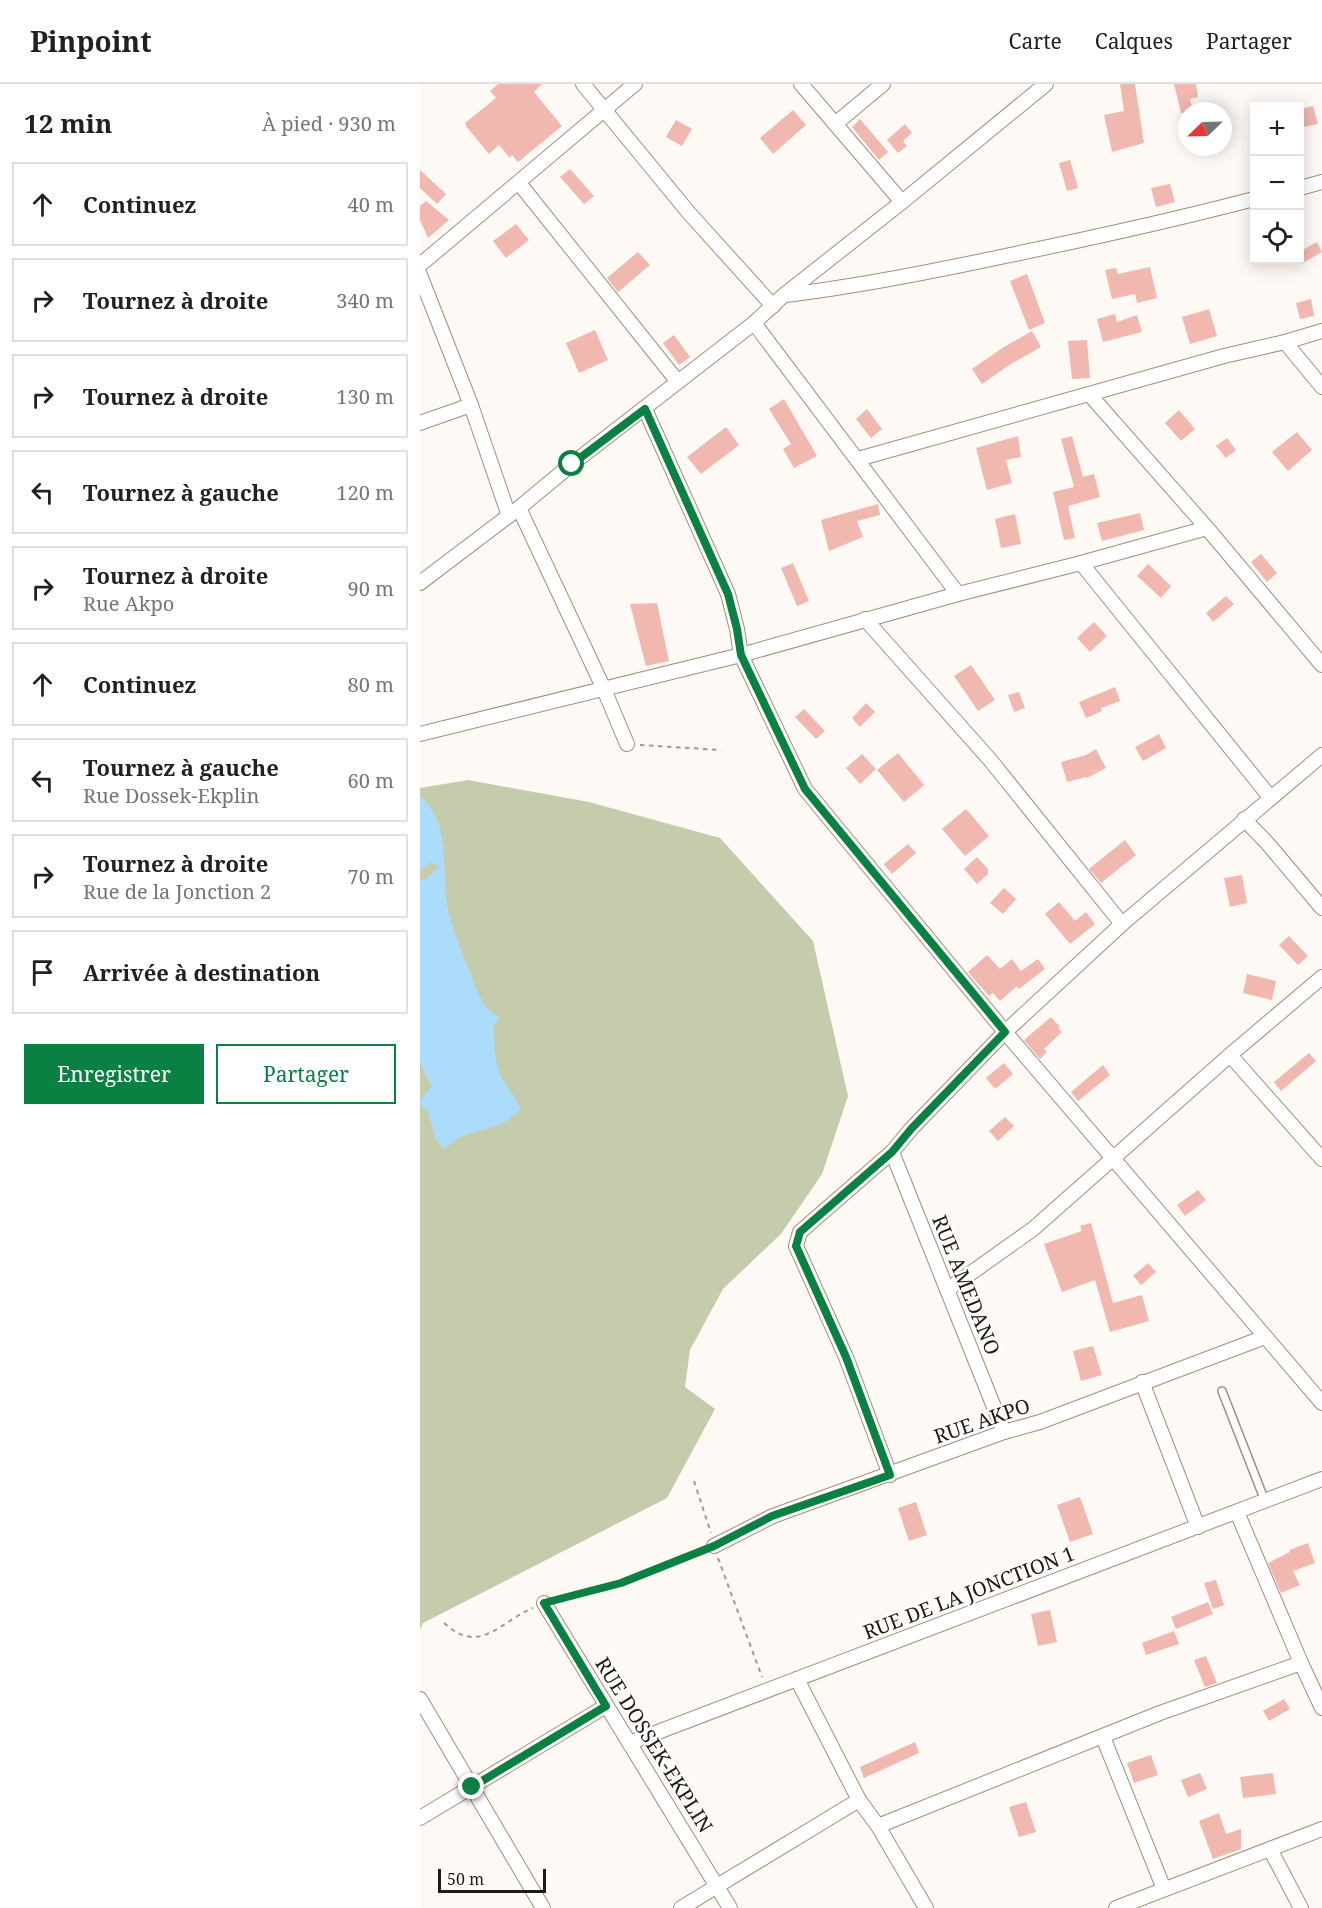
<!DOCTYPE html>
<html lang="fr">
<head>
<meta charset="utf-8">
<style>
  body { margin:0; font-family:"Noto Serif",serif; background:#f6f6f6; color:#202124 }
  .controls { position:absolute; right:18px; top:18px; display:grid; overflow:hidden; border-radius:0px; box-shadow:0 3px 15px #0003 }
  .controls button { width:54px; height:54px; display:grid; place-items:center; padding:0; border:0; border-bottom:2px solid #e0e0e0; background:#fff; color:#202124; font:30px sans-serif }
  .compass { position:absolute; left:758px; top:18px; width:54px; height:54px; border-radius:50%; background:#fff; box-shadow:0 3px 15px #0003; rotate:247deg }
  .scale { position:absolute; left:18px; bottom:15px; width:108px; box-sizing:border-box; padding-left:6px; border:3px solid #221a13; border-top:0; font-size:16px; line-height:21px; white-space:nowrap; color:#221a13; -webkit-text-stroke:4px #fff; paint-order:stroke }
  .stop { position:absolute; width:18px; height:18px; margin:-14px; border:4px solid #0b8043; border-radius:50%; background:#fff }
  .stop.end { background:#0b8043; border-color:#fff; box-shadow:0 2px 6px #0008 }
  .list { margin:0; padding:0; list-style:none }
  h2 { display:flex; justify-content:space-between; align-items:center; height:78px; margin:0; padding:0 24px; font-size:26px }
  h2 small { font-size:20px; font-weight:400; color:#757577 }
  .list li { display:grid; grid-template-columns:39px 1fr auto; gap:18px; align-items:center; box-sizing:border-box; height:84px; margin:0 12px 12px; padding:0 12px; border:2px solid #e0e0e0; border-radius:0px }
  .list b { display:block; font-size:22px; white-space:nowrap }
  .list p { margin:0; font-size:20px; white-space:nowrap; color:#757577 }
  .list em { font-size:20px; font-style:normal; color:#757577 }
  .actions { display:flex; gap:12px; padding:18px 24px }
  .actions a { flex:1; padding:14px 0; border:2px solid #0b8043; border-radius:0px; text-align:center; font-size:21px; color:#0b8043 }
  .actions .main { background:#0b8043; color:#fff }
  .icon { flex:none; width:33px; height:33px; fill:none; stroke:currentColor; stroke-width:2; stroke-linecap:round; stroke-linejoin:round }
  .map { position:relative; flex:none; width:902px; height:1824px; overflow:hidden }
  header { display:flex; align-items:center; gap:36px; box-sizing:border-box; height:84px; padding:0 30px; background:#fff; border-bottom:2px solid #e0e0e0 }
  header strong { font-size:28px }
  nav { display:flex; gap:33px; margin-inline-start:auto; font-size:21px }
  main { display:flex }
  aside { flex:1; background:#fff }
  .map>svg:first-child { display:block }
</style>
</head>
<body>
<header>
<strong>Pinpoint</strong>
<nav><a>Carte</a><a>Calques</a><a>Partager</a></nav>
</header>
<main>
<aside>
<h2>12 min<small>À pied · 930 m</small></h2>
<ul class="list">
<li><svg class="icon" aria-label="ahead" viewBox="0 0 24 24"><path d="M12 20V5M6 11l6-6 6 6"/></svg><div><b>Continuez</b></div><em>40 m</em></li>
<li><svg class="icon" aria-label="right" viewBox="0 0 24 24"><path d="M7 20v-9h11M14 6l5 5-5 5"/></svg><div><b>Tournez à droite</b></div><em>340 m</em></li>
<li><svg class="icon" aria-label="right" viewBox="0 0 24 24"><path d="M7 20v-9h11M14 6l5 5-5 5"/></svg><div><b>Tournez à droite</b></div><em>130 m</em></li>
<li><svg class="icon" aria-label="left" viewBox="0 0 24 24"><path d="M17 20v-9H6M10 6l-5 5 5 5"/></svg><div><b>Tournez à gauche</b></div><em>120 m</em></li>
<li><svg class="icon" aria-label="right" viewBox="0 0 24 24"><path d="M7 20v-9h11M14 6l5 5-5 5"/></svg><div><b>Tournez à droite</b><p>Rue Akpo</p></div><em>90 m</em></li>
<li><svg class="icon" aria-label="ahead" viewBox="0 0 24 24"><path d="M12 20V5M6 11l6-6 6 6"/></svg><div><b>Continuez</b></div><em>80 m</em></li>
<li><svg class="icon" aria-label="left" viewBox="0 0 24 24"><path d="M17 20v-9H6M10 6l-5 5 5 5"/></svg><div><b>Tournez à gauche</b><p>Rue Dossek-Ekplin</p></div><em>60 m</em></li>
<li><svg class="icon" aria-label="right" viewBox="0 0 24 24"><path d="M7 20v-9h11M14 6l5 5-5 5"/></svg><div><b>Tournez à droite</b><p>Rue de la Jonction 2</p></div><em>70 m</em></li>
<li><svg class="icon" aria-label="arrive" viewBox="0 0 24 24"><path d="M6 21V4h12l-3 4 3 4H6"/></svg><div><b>Arrivée à destination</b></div></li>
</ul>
<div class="actions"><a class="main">Enregistrer</a><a>Partager</a></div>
</aside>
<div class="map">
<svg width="902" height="1824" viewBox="0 0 902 1824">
  <rect width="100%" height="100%" fill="#fef9f5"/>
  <!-- green -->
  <polygon fill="#c5ccab" points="48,696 169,718 300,754 393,857 428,1012 402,1090 361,1150 303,1205 270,1266 265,1303 295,1325 247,1414 3,1539 0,1545 0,704"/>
  <!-- water -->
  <path fill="#acdcfc" d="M0,712C34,741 19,790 29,829C34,851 44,872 52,894C60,913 61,923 80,934L74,940C74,956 74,973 79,988C83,999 95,1012 101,1025L82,1040L40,1053L23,1065L15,1053L8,1028L0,1020V1016L12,1002L1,982L0,975V797L7,794L19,782L10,779L0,786Z"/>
  <!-- building -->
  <g fill="#f0b8af">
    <polygon points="78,0 122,0 114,8 142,42 98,78 92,71 90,74 79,61 69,70 46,42 45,39 76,14 70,7"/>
    <polygon points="700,0 715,0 724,59 692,68 684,31 704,27"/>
    <polygon points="754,0 776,0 778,13 770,15 773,27 761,29"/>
    <polygon points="893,22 898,40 879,44 879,25"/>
    <polygon points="373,26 386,41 353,70 340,54"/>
    <polygon points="440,35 468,68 459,76 432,43"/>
    <polygon points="256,36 272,45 262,62 246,53"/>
    <polygon points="485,40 492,49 483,57 487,62 478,69 467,56"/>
    <polygon points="650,76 658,104 647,107 639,79"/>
    <polygon points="150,85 174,112 164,120 140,93"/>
    <polygon points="0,86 26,110 17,120 0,104"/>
    <polygon points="750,100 755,118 736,123 731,104"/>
    <polygon points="6,117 29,136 8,154 0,136 0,122"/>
    <polygon points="96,140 109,156 86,174 73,157"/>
    <polygon points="897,158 902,168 883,179 879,173 879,168"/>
    <polygon points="218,168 230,181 198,208 187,194"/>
    <polygon points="730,183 737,214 717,219 715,210 692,215 685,186 696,184 698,190"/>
    <polygon points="607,190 625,239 609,246 590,197"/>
    <polygon points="891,215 894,232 880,235 876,219"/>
    <polygon points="789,225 797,252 770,260 762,233"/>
    <polygon points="695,230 697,238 717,231 722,248 683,258 677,235"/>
    <polygon points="175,246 188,276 159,289 146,259"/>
    <polygon points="612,247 621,263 591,280 562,300 552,285 584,263"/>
    <polygon points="254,251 270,273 259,281 243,259"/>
    <polygon points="667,256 670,294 652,295 648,257"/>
    <polygon points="364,315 397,372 374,384 363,365 371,360 349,325"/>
    <polygon points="447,325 462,345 451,354 436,335"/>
    <polygon points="759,326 775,345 761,357 745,339"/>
    <polygon points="306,343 319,361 281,390 267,373"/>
    <polygon points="877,348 892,366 868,387 852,368"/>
    <polygon points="598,352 601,373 586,376 592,399 567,406 556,364"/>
    <polygon points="652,352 663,393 674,390 680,413 648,422 655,454 644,456 633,408 654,403 641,355"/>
    <polygon points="807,354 816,366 806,374 796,362"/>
    <polygon points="458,420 460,431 437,437 443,453 409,467 401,436"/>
    <polygon points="720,429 724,446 682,457 677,439"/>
    <polygon points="595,430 601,460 581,464 575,435"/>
    <polygon points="841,470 857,489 847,498 831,478"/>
    <polygon points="373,479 389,517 377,522 361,484"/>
    <polygon points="728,480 751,502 741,514 717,492"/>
    <polygon points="806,512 814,520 793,538 786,529"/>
    <polygon points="237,519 249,577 226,582 210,520"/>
    <polygon points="674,538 687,552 670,568 657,554"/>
    <polygon points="551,581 575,616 558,627 534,592"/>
    <polygon points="695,603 700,617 681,624 682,627 666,634 659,618"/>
    <polygon points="599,608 605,624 594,628 588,611"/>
    <polygon points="446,619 455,628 440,643 432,634"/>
    <polygon points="384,625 405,647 396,655 375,633"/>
    <polygon points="739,650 746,664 723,677 715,663"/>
    <polygon points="676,665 686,684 667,694 666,693 647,698 641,678 666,671"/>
    <polygon points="478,669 504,701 484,718 457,686"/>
    <polygon points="442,670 456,685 440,700 426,684"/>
    <polygon points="546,725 569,752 545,772 522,745"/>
    <polygon points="705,756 716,771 681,799 669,785"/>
    <polygon points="488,760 496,769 472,790 464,780"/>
    <polygon points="557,773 568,785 568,790 557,800 544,785"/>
    <polygon points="822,791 827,819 810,823 804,794"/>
    <polygon points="584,804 596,815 583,830 570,819"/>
    <polygon points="639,818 655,837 666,828 675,840 650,860 625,830"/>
    <polygon points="869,852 888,872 878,881 859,861"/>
    <polygon points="567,871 580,885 592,875 601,887 618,875 625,885 599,905 597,902 580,917 573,909 569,912 548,888"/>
    <polygon points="827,890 856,897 852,916 823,909"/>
    <polygon points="631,933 640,943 638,944 642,948 624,965 627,968 620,975 604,956"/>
    <polygon points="889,969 896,977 861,1007 854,998"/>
    <polygon points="584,979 593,990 575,1005 566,994"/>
    <polygon points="683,981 690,991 658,1017 651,1008"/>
    <polygon points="585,1033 594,1042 578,1057 569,1047"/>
    <polygon points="778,1106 786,1116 765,1132 757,1121"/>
    <polygon points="671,1139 693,1219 722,1211 729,1237 690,1248 675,1196 642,1208 624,1160 662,1147 660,1142"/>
    <polygon points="728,1179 736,1188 721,1201 713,1192"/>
    <polygon points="673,1262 682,1291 661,1297 653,1267"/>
    <polygon points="660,1413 673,1450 650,1458 637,1421"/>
    <polygon points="496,1418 507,1451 489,1457 478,1424"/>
    <polygon points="888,1459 895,1479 873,1487 880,1501 861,1509 848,1479 870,1468 869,1466"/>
    <polygon points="796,1496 804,1521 793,1525 784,1499"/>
    <polygon points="788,1518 793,1530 756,1545 751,1533"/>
    <polygon points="630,1526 637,1558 618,1562 611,1530"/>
    <polygon points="754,1547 759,1560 726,1571 722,1559"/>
    <polygon points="786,1572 797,1599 785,1603 774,1576"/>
    <polygon points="864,1615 870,1625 849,1637 843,1627"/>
    <polygon points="495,1658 499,1669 444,1694 440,1683"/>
    <polygon points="731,1671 738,1691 714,1699 707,1679"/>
    <polygon points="780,1689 787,1705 768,1713 761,1696"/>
    <polygon points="853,1689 856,1710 823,1714 820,1693"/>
    <polygon points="606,1718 616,1748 599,1753 589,1723"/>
    <polygon points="799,1729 806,1750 821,1745 821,1765 793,1775 779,1737"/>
  </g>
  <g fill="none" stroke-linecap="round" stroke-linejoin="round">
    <!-- service casing -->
    <g stroke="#a38e7c" stroke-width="10">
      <polyline id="service" points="802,1307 845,1417"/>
    </g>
    <!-- minor casing -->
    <g stroke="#a38e7c" stroke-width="16">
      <g id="minor">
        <polyline points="163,0 269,129 353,222"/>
        <polyline points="381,0 482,118"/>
        <polyline points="415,40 463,0"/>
        <polyline points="99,99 258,298"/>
        <polyline points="880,104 902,98"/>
        <polyline points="0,181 215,0"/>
        <polyline points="0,191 51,321 89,432"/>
        <path d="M366,211C442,202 516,187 590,171C672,154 754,136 834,115"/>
        <polyline points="334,239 538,510"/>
        <polyline points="865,258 902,303"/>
        <polyline points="670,311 787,444 902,581"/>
        <polyline points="225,325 308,510 317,545 321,571 385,705 585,948 902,1319"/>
        <polyline points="0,339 51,321"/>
        <polyline points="438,375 804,272 865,258 902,247"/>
        <polyline points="99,424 183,603 207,660"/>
        <polyline points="661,479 850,713"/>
        <polyline points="0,499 99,424 152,380 334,239 364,211 482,118 626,0"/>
        <polyline points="445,535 571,677 702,840"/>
        <polyline points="0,650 321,571 538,510 661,479 787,444"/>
        <polyline points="824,735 848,760 902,824"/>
        <polyline points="810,971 902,1075"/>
        <polyline points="472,1068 584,1348"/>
        <polyline points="527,1206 613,1145 810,971 902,893"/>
        <polyline points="722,1298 778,1443"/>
        <polyline points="470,1391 426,1273 376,1162 380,1148 472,1068 492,1044 585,948 702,840 902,671"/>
        <polyline points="817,1428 881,1579 902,1624"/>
        <polyline points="294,1462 353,1432 584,1348 620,1338 845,1253"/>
        <polyline points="124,1519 310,1824"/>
        <polyline points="377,1595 439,1716 458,1742 506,1824"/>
        <polyline points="0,1615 123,1824"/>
        <polyline points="683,1653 744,1805"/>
        <polyline points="209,1659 902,1395"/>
        <polyline points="0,1734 186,1622"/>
        <polyline points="458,1742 740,1629 881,1579"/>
        <polyline points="850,1765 881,1824"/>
        <polyline points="261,1824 439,1716"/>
        <polyline points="696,1824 902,1745"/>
      </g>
    </g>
    <!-- path -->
    <g stroke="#a09994" stroke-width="2" stroke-dasharray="4.5 4.5" stroke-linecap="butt">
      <polyline points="220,661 301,666"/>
      <polyline points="274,1397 291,1449"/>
      <polyline points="298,1474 342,1593"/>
      <polyline points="138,1516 201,1499 280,1467"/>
      <path d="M24,1539C60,1572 79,1538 113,1524"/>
    </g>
    <!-- service -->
    <use href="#service" stroke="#fff" stroke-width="7"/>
    <!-- minor -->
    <use href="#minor" stroke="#fff" stroke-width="14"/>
  </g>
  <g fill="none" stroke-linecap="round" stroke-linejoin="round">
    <!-- route -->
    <polyline stroke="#0b8043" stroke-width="8" points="52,1703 186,1622 124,1519 201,1499 294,1462 352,1432 470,1391 426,1273 376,1162 380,1148 472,1068 492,1044 585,948 385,705 321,571 317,545 308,510 225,325 152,380"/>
  </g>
  <g text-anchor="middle" stroke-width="4.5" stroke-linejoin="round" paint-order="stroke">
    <!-- street labels -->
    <g font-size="20" fill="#221a13" stroke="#fff">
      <text transform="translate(546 1201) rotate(68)" y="7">RUE AMEDANO</text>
      <text transform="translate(562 1337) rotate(-19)" y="7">RUE AKPO</text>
      <text transform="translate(549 1509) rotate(-21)" y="7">RUE DE LA JONCTION 1</text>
      <text transform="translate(234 1661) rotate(58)" y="7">RUE DOSSEK-EKPLIN</text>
    </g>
  </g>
</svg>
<div class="controls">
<button>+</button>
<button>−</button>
<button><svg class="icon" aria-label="locate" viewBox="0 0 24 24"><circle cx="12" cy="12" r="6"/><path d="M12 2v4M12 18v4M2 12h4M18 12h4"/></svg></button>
</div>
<svg class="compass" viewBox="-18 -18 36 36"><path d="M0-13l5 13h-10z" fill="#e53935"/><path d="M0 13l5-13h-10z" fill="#757577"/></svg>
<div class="scale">50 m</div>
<div class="stop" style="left:152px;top:380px"></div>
<div class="stop end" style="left:52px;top:1703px"></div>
</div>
</main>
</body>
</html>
